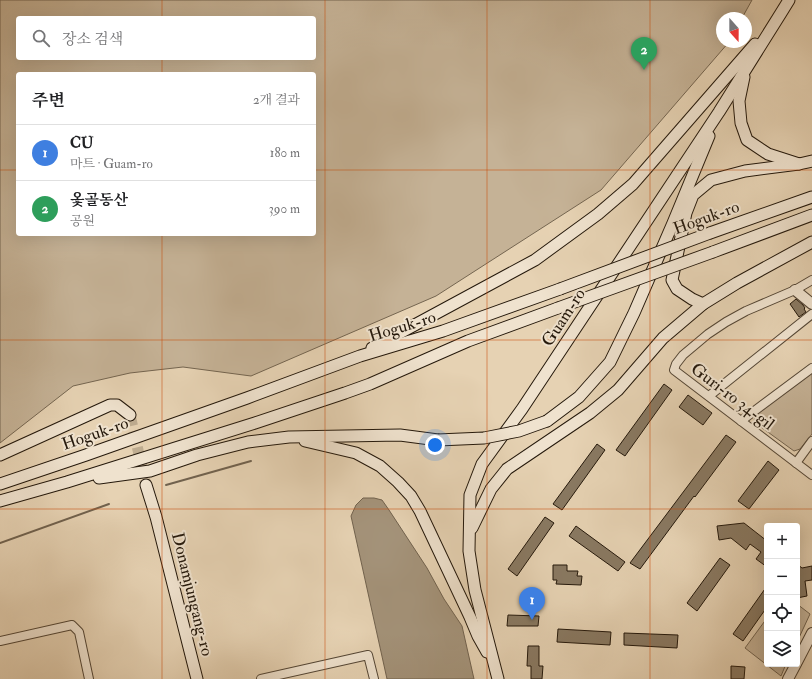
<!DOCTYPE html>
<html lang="ko">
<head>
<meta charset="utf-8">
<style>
  body { margin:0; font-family:"IM FELL Double Pica","Noto Serif KR",serif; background:#f2f2f2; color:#202124 }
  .controls { position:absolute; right:12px; bottom:12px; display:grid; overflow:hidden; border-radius:4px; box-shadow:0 4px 16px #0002 }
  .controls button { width:36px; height:36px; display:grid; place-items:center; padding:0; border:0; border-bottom:1px solid #e0e0e0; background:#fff; color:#202124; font:20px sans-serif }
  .compass { position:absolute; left:716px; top:12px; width:36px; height:36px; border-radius:50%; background:#fff; box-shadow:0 4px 16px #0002; rotate:159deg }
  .you { position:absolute; left:435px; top:445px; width:14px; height:14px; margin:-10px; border:3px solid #fff; border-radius:50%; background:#1a73e8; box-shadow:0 0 0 6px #1a73e833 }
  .badge { display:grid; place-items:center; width:26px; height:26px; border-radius:50%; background:#8f2418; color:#fff; font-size:13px; font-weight:700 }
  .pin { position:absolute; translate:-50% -33px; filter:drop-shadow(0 1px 2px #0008) }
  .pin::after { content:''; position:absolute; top:21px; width:14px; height:12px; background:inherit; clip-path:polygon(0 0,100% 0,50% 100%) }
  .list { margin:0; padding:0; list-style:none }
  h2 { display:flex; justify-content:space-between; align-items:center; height:52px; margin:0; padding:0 16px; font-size:17px }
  h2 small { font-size:13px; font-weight:400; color:#757577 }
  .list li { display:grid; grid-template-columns:26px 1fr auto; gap:12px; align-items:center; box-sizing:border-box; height:56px; padding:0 16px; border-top:1px solid #e0e0e0 }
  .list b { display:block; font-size:15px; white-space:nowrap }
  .list p { margin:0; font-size:13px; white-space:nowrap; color:#757577 }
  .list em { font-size:13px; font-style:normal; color:#757577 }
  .icon { flex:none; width:22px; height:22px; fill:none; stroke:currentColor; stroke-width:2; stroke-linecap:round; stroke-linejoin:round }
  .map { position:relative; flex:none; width:812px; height:679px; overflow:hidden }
  .search { position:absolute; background:#fff; box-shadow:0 4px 16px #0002; left:16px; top:16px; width:300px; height:44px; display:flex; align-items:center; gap:10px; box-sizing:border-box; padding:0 14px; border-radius:4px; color:#757577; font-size:15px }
  .panel { position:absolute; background:#fff; box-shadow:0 4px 16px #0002; left:16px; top:72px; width:300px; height:164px; border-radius:4px }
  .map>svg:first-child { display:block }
</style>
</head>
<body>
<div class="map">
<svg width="812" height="679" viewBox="0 0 812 679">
  <rect width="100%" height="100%" fill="#e6d2b3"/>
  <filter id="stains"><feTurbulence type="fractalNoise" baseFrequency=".005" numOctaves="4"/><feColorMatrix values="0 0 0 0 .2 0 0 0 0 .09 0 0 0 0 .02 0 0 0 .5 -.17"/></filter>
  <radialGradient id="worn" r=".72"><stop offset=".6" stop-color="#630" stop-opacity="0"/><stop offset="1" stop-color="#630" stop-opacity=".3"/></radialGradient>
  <!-- green -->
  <g fill="#c5b296" stroke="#746550" fill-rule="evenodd">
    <path d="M0,0H752L742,18H722V42H729L601,190L436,296L251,376L183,367L130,373L73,386L0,443ZM18,18H314V58H18ZM18,74H314V234H18Z"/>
    <polygon points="812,373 812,434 800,449 794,451 754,422 755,415"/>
    <polygon points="797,604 810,614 797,642"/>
    <polygon points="767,618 767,664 786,664 781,676 745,648"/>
  </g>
  <!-- water -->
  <polygon fill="#a4937a" stroke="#71624e" points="363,498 374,498 382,500 389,510 427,568 444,599 462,626 474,679 387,679 351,516 356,505"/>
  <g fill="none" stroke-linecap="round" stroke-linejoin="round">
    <!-- stream -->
    <g stroke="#71624e" stroke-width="2">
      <polyline points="166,485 251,461"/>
      <polyline points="0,543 109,504"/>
    </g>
  </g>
  <!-- building -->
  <g fill="#897962" stroke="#24180b">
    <polygon points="796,299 803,305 805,308 804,309 806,312 799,317 790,304"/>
    <polygon points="664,384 672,390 625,456 616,450"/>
    <polygon points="688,395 712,413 703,425 679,407"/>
    <polygon points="726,435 736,442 695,497 694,496 640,569 630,563"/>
    <polygon points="597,444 605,450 562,510 553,504"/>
    <polygon points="768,461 779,470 749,509 738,501"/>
    <polygon points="545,517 554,523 517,576 508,569"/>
    <polygon points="744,523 767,541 767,567 756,559 761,552 750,544 746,550 731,538 719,540 717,526"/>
    <polygon points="576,526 625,562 618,571 569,536"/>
    <polygon points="720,558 730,565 697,611 687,603"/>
    <polygon points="797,564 802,568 812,566 812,580 805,581 807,596 797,598"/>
    <polygon points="553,565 567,565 567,571 578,571 577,576 582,576 581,585 556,584 557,580 553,580"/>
    <polygon points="767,586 767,607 743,641 733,634"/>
    <polygon points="508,615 539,616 538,626 507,626"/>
    <polygon points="558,629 611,632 610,645 557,642"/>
    <polygon points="624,633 678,635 677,648 624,645"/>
    <polygon points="528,646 539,646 539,666 543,666 542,679 531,679 531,666 527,666"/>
    <polygon points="731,666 745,667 744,679 731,679"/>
  </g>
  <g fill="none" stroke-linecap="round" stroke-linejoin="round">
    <!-- secondary-tunnel -->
    <polyline stroke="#bfad91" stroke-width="11" stroke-dasharray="11 5.5" stroke-linecap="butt" points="130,415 146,485"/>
    <!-- minor casing -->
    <g stroke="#544635" stroke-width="10">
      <g id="minor">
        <polyline points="812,280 795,290 746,311 726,322 708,334 683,355 676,364 674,370 812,475"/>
        <polyline points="709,396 812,314"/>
        <polyline points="741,421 812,368"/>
        <polyline points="796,463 812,441"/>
        <polyline points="0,641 72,625 79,632 89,679"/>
        <polyline points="261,679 368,655 374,679"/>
      </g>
    </g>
    <!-- tertiary casing -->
    <g stroke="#544635" stroke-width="12">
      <g id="tertiary">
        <polyline points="795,290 812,304"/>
        <polyline points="797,662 812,633"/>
        <polyline points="788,679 796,664"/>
      </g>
    </g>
    <!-- secondary casing -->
    <g stroke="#24180b" stroke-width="13">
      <g id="secondary">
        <polyline points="744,77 739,101 741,123 747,140 768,154 799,164 812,161"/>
        <polyline points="710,233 812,197"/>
        <polyline points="713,252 812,215"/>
        <polyline points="703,304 692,299 677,289 672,280 686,213 693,195 711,180 745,171 799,164"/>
        <polyline points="372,348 535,260 598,214 633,184 755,44"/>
        <polyline points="547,421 579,397 610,362 634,313 673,223 709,136"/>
        <polyline points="305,441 356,453 380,466 398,482 411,496 420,511 470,617 478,636 487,652"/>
        <polyline points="0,455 110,405 117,405 130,415"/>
        <polyline points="99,478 150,471 197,455 248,442 289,437 400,435 438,440"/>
        <polyline points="0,484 86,455 247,398 360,356 443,331 560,289"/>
        <polyline points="146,485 156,517 197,679"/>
        <polyline points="0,501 67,482 255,423 345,393 370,384 468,341 558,308"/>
        <polyline points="472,528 491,489 507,469 590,413 618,390 663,338 703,304 737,283 812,242"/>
        <polyline points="498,679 475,590 469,551 470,495 482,464 522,409 719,112 781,13 789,0"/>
      </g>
    </g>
    <!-- minor -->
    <use href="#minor" stroke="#efe2ce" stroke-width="8"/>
    <!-- tertiary -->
    <use href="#tertiary" stroke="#efe2ce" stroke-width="10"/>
    <!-- secondary -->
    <use href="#secondary" stroke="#efe2ce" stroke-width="11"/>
    <!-- secondary-bridge casing -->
    <g stroke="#24180b" stroke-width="13" stroke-linecap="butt">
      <g id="secondary-bridge">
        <polyline points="560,289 710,233"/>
        <polyline points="558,308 713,252"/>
        <polyline points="438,440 484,438 519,431 547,421"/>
      </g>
    </g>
    <!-- secondary-bridge -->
    <use href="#secondary-bridge" stroke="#efe2ce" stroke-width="11"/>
  </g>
  <!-- grid -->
  <path fill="none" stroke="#cb4f0c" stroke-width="1" stroke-opacity="0.55" d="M162,0V18M325,0V679M487,0V679M650,0V679M162,58V74M0,170H18M314,170H812M162,234V679M0,340H812M0,509H812"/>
  <g text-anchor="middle" stroke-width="4" stroke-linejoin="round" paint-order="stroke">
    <!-- street labels -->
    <g font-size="17" fill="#24180b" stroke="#efe2ce">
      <text transform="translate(706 217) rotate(-20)" y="6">Hoguk-ro</text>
      <text transform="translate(563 317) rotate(-57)" y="6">Guam-ro</text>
      <text transform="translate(402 326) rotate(-17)" y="6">Hoguk-ro</text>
      <text transform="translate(733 396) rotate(37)" y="6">Guri-ro 34-gil</text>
      <text transform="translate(95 433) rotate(-19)" y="6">Hoguk-ro</text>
      <text transform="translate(193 594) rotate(76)" y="6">Donamjungang-ro</text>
    </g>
  </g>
  <rect width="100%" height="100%" filter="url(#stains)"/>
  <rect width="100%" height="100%" fill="url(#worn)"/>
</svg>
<div class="controls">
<button>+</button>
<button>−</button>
<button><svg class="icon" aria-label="locate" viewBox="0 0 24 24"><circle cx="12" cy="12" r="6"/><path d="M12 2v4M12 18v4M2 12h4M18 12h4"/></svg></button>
<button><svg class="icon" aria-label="layers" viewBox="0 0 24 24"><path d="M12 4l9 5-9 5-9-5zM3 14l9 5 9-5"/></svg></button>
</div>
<svg class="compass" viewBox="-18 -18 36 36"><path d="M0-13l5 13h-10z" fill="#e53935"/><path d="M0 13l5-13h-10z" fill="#757577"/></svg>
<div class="you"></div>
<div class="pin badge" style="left:532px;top:620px;background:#3f7fe0">1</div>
<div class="pin badge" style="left:644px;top:70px;background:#2e9e5b">2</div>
<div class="search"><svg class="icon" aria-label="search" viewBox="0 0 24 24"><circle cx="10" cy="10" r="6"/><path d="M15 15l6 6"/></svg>장소 검색</div>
<section class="panel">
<h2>주변<small>2개 결과</small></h2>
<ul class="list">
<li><span class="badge" style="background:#3f7fe0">1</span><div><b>CU</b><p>마트 · Guam-ro</p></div><em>180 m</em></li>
<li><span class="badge" style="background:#2e9e5b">2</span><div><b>옻골동산</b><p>공원</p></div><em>390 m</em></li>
</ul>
</section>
</div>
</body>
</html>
